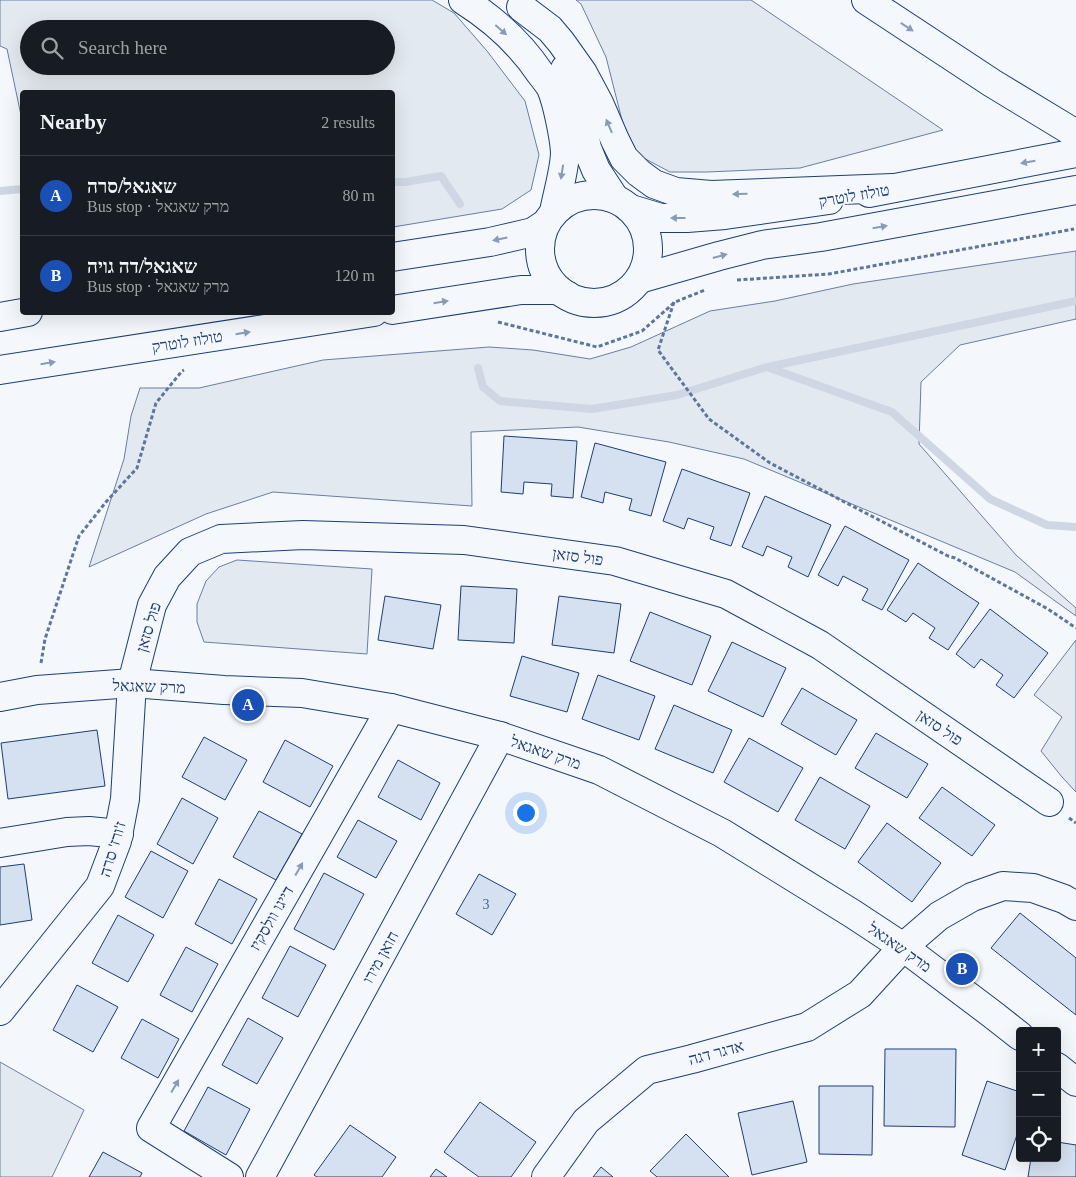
<!DOCTYPE html>
<html lang="en">
<head>
<meta charset="utf-8">
<style>
  body { margin:0; font-family:"Times New Roman",Heebo,serif; background:#20242c; color:#f1f3f6 }
  .controls { position:absolute; right:15px; bottom:15px; display:grid; overflow:hidden; border-radius:5px; box-shadow:0 5px 20px #0002 }
  .controls button { width:45px; height:45px; display:grid; place-items:center; padding:0; border:0; border-bottom:1px solid #363941; background:#171b24; color:#f1f3f6; font:25px sans-serif }
  .you { position:absolute; left:525px; top:812px; width:18px; height:18px; margin:-12px; border:4px solid #fff; border-radius:50%; background:#1a73e8; box-shadow:0 0 0 8px #1a73e833 }
  .badge { display:grid; place-items:center; width:32px; height:32px; border-radius:50%; background:#8c9099; color:#fff; font-size:16px; font-weight:700 }
  .pin { position:absolute; translate:-50% -50%; border:2px solid #fff; box-shadow:0 1px 5px #0006 }
  .list { margin:0; padding:0; list-style:none }
  h2 { display:flex; justify-content:space-between; align-items:center; height:65px; margin:0; padding:0 20px; font-size:21px }
  h2 small { font-size:16px; font-weight:400; color:#9ea1a6 }
  .list li { display:grid; grid-template-columns:32px 1fr auto; gap:15px; align-items:center; box-sizing:border-box; height:80px; padding:0 20px; border-top:1px solid #363941 }
  .list b { display:block; font-size:19px; white-space:nowrap }
  .list p { margin:0; font-size:16px; white-space:nowrap; color:#9ea1a6 }
  .list em { font-size:16px; font-style:normal; color:#9ea1a6 }
  .icon { flex:none; width:28px; height:28px; fill:none; stroke:currentColor; stroke-width:2; stroke-linecap:round; stroke-linejoin:round }
  .map { position:relative; flex:none; width:1076px; height:1177px; overflow:hidden }
  .search { position:absolute; background:#171b24; box-shadow:0 5px 20px #0002; left:20px; top:20px; width:375px; height:55px; display:flex; align-items:center; gap:12px; box-sizing:border-box; padding:0 18px; border-radius:28px; color:#9ea1a6; font-size:19px }
  .panel { position:absolute; background:#171b24; box-shadow:0 5px 20px #0002; left:20px; top:90px; width:375px; height:225px; border-radius:5px }
  .map>svg:first-child { display:block }
</style>
</head>
<body>
<div class="map">
<svg width="1076" height="1177" viewBox="0 0 1076 1177">
  <rect width="100%" height="100%" fill="#f4f7fb"/>
  <!-- green -->
  <g fill="#e3e9f0" stroke="#687fa3" fill-rule="evenodd">
    <path d="M0,0H432L454,13L487,51L525,101L539,155L531,190L502,209L393,227L392,92H22V120L7,49L0,46ZM29,29H386V66H29Z"/>
    <polygon points="576,0 751,0 943,130 800,168 707,172 670,172 638,155 623,124 606,57 581,4"/>
    <polygon points="1076,251 1076,319 960,345 921,382 919,444 1016,555 1076,608 1076,616 1015,572 744,459 669,442 578,427 471,432 472,506 273,492 206,514 89,567 124,459 131,416 140,388 199,388 323,360 489,347 533,350 590,359 631,347 710,311 775,301 853,284"/>
    <polygon points="237,560 372,569 367,654 204,642 197,622 197,604 206,581 219,567"/>
    <polygon points="1076,640 1076,792 1062,777 1041,751 1062,717 1034,695"/>
    <polygon points="0,1062 84,1110 52,1177 0,1177"/>
  </g>
  <g fill="none" stroke-linecap="round" stroke-linejoin="round">
    <!-- stream -->
    <g stroke="#cfd7e4" stroke-width="8">
      <polyline points="392,182 405,182 441,176 460,204"/>
      <polyline points="0,191 22,189"/>
      <polyline points="768,367 1076,301"/>
      <polyline points="478,368 483,387 500,401 592,409 677,395 767,367 892,412 990,499 1047,525 1076,527"/>
    </g>
  </g>
  <!-- building -->
  <g fill="#d5e0f0" stroke="#1d3f73">
    <polygon points="504,436 577,441 573,498 551,496 552,484 524,482 523,494 501,492"/>
    <polygon points="595,443 666,462 651,516 629,510 632,499 605,492 603,503 581,497"/>
    <polygon points="682,469 750,493 731,546 710,539 714,527 688,518 684,529 663,521"/>
    <polygon points="765,496 831,525 808,577 788,567 792,557 767,546 763,556 742,547"/>
    <polygon points="845,526 909,560 882,610 862,600 868,589 843,576 838,586 818,575"/>
    <polygon points="918,563 979,603 948,650 929,638 935,628 913,613 906,622 887,610"/>
    <polygon points="461,586 517,589 514,643 458,640"/>
    <polygon points="385,596 441,605 433,649 378,640"/>
    <polygon points="559,596 621,604 614,653 552,645"/>
    <polygon points="990,609 1048,653 1014,698 996,685 1003,675 981,659 974,668 956,654"/>
    <polygon points="650,612 711,636 692,685 630,661"/>
    <polygon points="732,642 786,668 763,717 708,691"/>
    <polygon points="522,656 579,673 567,712 510,696"/>
    <polygon points="598,675 655,696 639,740 582,719"/>
    <polygon points="802,688 857,720 836,755 781,724"/>
    <polygon points="674,705 732,730 713,773 655,749"/>
    <polygon points="97,730 105,786 8,799 1,743"/>
    <polygon points="876,733 928,764 907,798 855,768"/>
    <polygon points="204,737 247,760 225,800 182,777"/>
    <polygon points="749,738 803,768 778,812 724,782"/>
    <polygon points="285,740 333,766 310,807 263,782"/>
    <polygon points="398,760 440,783 421,820 378,797"/>
    <polygon points="820,777 870,806 845,849 795,820"/>
    <polygon points="942,787 995,825 972,856 919,818"/>
    <polygon points="182,798 218,818 193,864 157,844"/>
    <polygon points="259,811 302,834 276,880 233,857"/>
    <polygon points="358,820 397,841 376,878 337,857"/>
    <polygon points="887,823 941,863 912,902 858,862"/>
    <polygon points="151,851 188,871 163,918 125,897"/>
    <polygon points="24,864 32,920 0,925 0,867"/>
    <polygon points="324,873 364,894 334,950 294,929"/>
    <polygon points="479,874 516,894 492,935 456,914"/>
    <polygon points="219,879 257,899 232,944 195,924"/>
    <polygon points="1020,913 1076,958 1076,1015 991,948"/>
    <polygon points="118,915 154,935 128,982 92,963"/>
    <polygon points="290,946 326,965 298,1017 262,998"/>
    <polygon points="186,947 218,964 192,1012 160,995"/>
    <polygon points="77,985 118,1007 93,1052 53,1030"/>
    <polygon points="248,1018 283,1038 257,1084 222,1065"/>
    <polygon points="142,1019 179,1039 158,1078 121,1058"/>
    <polygon points="885,1049 956,1049 955,1127 884,1126"/>
    <polygon points="987,1081 1020,1092 1020,1126 1005,1170 962,1155"/>
    <polygon points="819,1086 873,1086 872,1155 819,1154"/>
    <polygon points="208,1087 250,1109 226,1155 184,1131"/>
    <polygon points="793,1101 807,1162 752,1175 738,1113"/>
    <polygon points="480,1102 536,1142 511,1177 479,1177 444,1152"/>
    <polygon points="350,1125 396,1157 382,1177 317,1177 314,1175"/>
    <polygon points="686,1134 729,1177 657,1177 650,1171"/>
    <polygon points="1057,1142 1076,1145 1076,1177 1028,1177 1031,1158 1057,1158"/>
    <polygon points="103,1152 142,1173 140,1177 89,1177"/>
    <polygon points="601,1167 613,1177 593,1177"/>
    <polygon points="436,1169 447,1177 430,1177"/>
  </g>
  <g fill="none" stroke-linecap="round" stroke-linejoin="round">
    <!-- minor casing -->
    <g stroke="#1d3f73" stroke-width="30">
      <g id="minor">
        <polyline points="0,697 37,690 132,683 224,690 302,693 391,708 500,736 599,770 722,833 853,914 903,947 992,1014 1020,1036"/>
        <polyline points="0,843 67,832 89,831 119,834"/>
        <polyline points="0,1011 100,886 117,841 125,799 132,683 152,605 167,577 190,552 221,539 303,535 464,540 615,561 726,594 820,645 1049,802"/>
        <polyline points="1057,1067 1076,1082"/>
        <polyline points="229,1177 151,1128 391,708"/>
        <polyline points="260,1177 500,736"/>
        <polyline points="546,1177 586,1121 647,1070 692,1059 807,1027 860,994 903,947 939,916 972,897 1003,886 1033,888 1064,899 1076,906"/>
      </g>
    </g>
    <!-- major casing -->
    <g stroke="#1d3f73" stroke-width="30">
      <g id="major">
        <polyline points="869,193 1076,153"/>
        <circle cx="594" cy="249" r="54"/>
        <polyline points="631,209 661,218 687,218 725,215 829,200"/>
        <polyline points="392,257 490,242 533,232 545,224"/>
        <polyline points="639,279 719,256 762,245 821,237 1076,190"/>
        <polyline points="392,310 521,290 557,290 568,296"/>
        <polyline points="0,317 28,312"/>
        <polyline points="0,370 374,312"/>
      </g>
    </g>
    <!-- highway casing -->
    <g stroke="#1d3f73" stroke-width="30">
      <g id="highway">
        <path d="M463,0C493,19 520,43 540,73C544,78 548,83 551,88C557,102 564,136 565,152C565,169 557,195 554,212"/>
        <polyline points="866,0 992,83 1076,134"/>
        <polyline points="521,7 550,29 561,42 583,73 599,103 615,140 624,158 639,173 654,184 676,192 711,195 893,188"/>
        <polyline points="565,69 571,81 578,104 587,148 596,170 615,199"/>
      </g>
    </g>
    <!-- path -->
    <g stroke="#5e769c" stroke-width="3" stroke-dasharray="4 2.5" stroke-linecap="butt">
      <polyline points="737,280 829,274 1074,229"/>
      <polyline points="674,302 658,350 709,419 770,463 948,556 955,558 1048,609 1076,628"/>
      <polyline points="498,322 597,347 642,331 675,302 705,290"/>
      <polyline points="41,663 45,639 79,536 106,502 137,468 156,403 182,371 184,370"/>
      <polyline points="1069,818 1076,823"/>
    </g>
    <!-- minor -->
    <use href="#minor" stroke="#f4f7fb" stroke-width="28"/>
    <!-- major -->
    <use href="#major" stroke="#f4f7fb" stroke-width="28"/>
    <!-- highway -->
    <use href="#highway" stroke="#f4f7fb" stroke-width="28"/>
  </g>
  <!-- one-way arrows -->
  <defs><path id="oneway-solid" d="M-6-.8H1V-3.2L6.5 0L1 3.2V.8H-6Z" transform="scale(1.25)"/></defs>
  <g fill="#889bb7">
    <use href="#oneway-solid" transform="translate(907 27) rotate(33)"/>
    <use href="#oneway-solid" transform="translate(501 30) rotate(41)"/>
    <use href="#oneway-solid" transform="translate(609 126) rotate(-113)"/>
    <use href="#oneway-solid" transform="translate(1028 162) rotate(170)"/>
    <use href="#oneway-solid" transform="translate(562 172) rotate(99)"/>
    <use href="#oneway-solid" transform="translate(740 194) rotate(178)"/>
    <use href="#oneway-solid" transform="translate(678 218) rotate(180)"/>
    <use href="#oneway-solid" transform="translate(880 227) rotate(-10)"/>
    <use href="#oneway-solid" transform="translate(500 239) rotate(168)"/>
    <use href="#oneway-solid" transform="translate(720 256) rotate(-15)"/>
    <use href="#oneway-solid" transform="translate(441 302) rotate(-9)"/>
    <use href="#oneway-solid" transform="translate(243 333) rotate(-9)"/>
    <use href="#oneway-solid" transform="translate(48 363) rotate(-9)"/>
    <use href="#oneway-solid" transform="translate(299 869) rotate(-60)"/>
    <use href="#oneway-solid" transform="translate(175 1086) rotate(-60)"/>
  </g>
  <g text-anchor="middle" stroke-width="4" stroke-linejoin="round" paint-order="stroke">
    <!-- number labels -->
    <g font-size="14" fill="#4b6792">
      <text x="486" y="909">3</text>
    </g>
    <!-- street labels -->
    <g font-size="16" fill="#1d3f73" stroke="#f4f7fb">
      <text transform="translate(854 195) rotate(-10)" y="6">טולוז לוטרק</text>
      <text transform="translate(187 341) rotate(-9)" y="6">טולוז לוטרק</text>
      <text transform="translate(578 556) rotate(8)" y="6">פול סזאן</text>
      <text transform="translate(148 627) rotate(-73)" y="6">פול סזאן</text>
      <text transform="translate(149 686) rotate(2)" y="6">מרק שאגאל</text>
      <text transform="translate(940 727) rotate(34)" y="6">פול סזאן</text>
      <text transform="translate(546 752) rotate(19)" y="6">מרק שאגאל</text>
      <text transform="translate(112 849) rotate(-73)" y="6">ז'ורז' סרה</text>
      <text transform="translate(271 918) rotate(-60)" y="6">דייגו וולסקיז</text>
      <text transform="translate(900 947) rotate(35)" y="6">מרק שאגאל</text>
      <text transform="translate(380 957) rotate(-61)" y="6">חואן מירו</text>
      <text transform="translate(716 1052) rotate(-15)" y="6">אדגר דגה</text>
    </g>
  </g>
</svg>
<div class="controls">
<button>+</button>
<button>−</button>
<button><svg class="icon" aria-label="locate" viewBox="0 0 24 24"><circle cx="12" cy="12" r="6"/><path d="M12 2v4M12 18v4M2 12h4M18 12h4"/></svg></button>
</div>
<div class="you"></div>
<div class="pin badge" style="left:248px;top:705px;background:#1a4fb4">A</div>
<div class="pin badge" style="left:962px;top:969px;background:#1a4fb4">B</div>
<div class="search"><svg class="icon" aria-label="search" viewBox="0 0 24 24"><circle cx="10" cy="10" r="6"/><path d="M15 15l6 6"/></svg>Search here</div>
<section class="panel">
<h2>Nearby<small>2 results</small></h2>
<ul class="list">
<li><span class="badge" style="background:#1a4fb4">A</span><div><b>שאגאל/סרה</b><p>Bus stop · מרק שאגאל</p></div><em>80 m</em></li>
<li><span class="badge" style="background:#1a4fb4">B</span><div><b>שאגאל/דה גויה</b><p>Bus stop · מרק שאגאל</p></div><em>120 m</em></li>
</ul>
</section>
</div>
</body>
</html>
